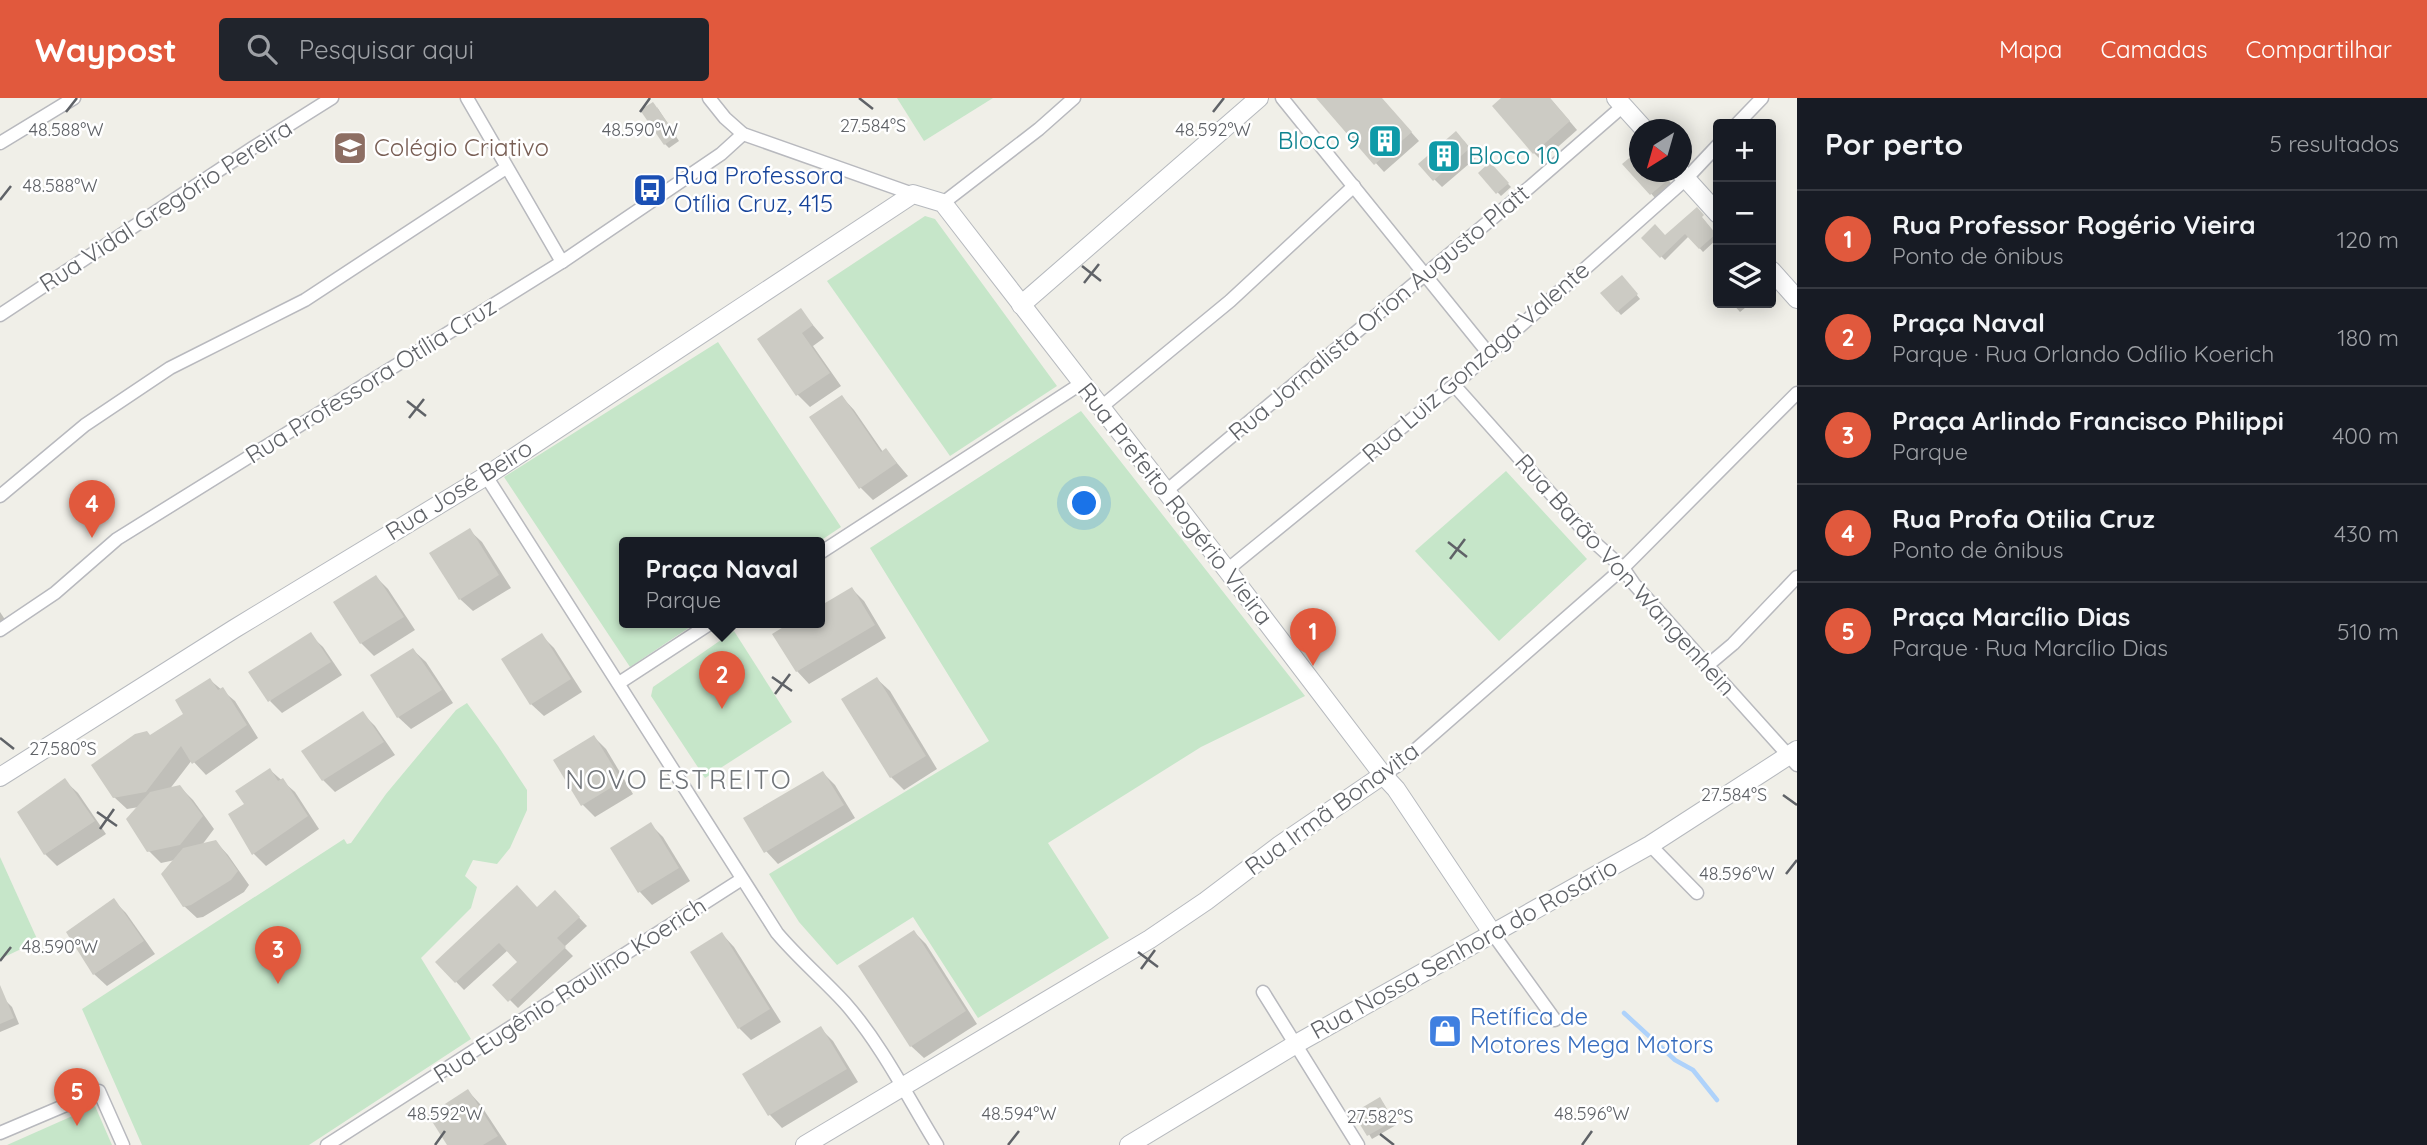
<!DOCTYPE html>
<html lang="pt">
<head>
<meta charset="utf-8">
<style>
  body { margin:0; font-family:Quicksand,sans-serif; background:#20242c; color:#f1f3f6 }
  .controls { position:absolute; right:21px; top:21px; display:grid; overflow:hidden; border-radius:7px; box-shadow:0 4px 18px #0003 }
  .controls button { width:63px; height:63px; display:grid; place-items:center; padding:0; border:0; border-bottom:2px solid #363941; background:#171b24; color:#f1f3f6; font:35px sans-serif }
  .compass { position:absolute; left:1629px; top:21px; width:63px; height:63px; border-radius:50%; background:#171b24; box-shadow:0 4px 18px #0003; rotate:217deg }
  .you { position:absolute; left:1085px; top:406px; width:24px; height:24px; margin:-18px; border:5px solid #fff; border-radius:50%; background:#1a73e8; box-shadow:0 0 0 10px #1a73e833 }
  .badge { display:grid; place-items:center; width:46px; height:46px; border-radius:50%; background:#e1593d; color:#fff; font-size:23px; font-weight:700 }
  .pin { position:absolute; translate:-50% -58px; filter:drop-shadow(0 2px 4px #0008) }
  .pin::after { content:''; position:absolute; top:37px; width:24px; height:21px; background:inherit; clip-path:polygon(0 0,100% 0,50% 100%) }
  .popup { position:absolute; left:619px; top:439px; width:206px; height:91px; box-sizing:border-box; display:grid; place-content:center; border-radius:7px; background:#171b24; filter:drop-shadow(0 2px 5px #0005); font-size:23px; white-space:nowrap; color:#9ea1a6 }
  .popup b { font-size:26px; color:#f1f3f6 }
  .popup::after { content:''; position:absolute; left:50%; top:100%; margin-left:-14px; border:14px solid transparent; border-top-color:#171b24 }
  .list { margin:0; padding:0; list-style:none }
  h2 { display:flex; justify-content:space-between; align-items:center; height:91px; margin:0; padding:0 28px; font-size:30px }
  h2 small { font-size:23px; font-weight:400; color:#9ea1a6 }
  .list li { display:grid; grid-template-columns:46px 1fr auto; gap:21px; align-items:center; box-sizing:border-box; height:98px; padding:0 28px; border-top:2px solid #363941 }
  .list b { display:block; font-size:26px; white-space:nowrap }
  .list p { margin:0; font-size:23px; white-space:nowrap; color:#9ea1a6 }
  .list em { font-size:23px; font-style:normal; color:#9ea1a6 }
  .icon { flex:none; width:38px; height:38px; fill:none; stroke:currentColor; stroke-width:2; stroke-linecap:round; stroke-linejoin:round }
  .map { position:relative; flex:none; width:1797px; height:1047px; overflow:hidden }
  header { display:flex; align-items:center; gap:42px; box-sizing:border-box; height:98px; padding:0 35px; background:#e1593d; color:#fff }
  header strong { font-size:33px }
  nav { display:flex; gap:38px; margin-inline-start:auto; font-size:24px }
  .search { width:490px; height:63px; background:#20242c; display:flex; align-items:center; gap:18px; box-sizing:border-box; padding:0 24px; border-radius:7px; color:#9ea1a6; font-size:26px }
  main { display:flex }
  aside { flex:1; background:#171b24 }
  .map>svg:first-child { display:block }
</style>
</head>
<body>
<header>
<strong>Waypost</strong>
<div class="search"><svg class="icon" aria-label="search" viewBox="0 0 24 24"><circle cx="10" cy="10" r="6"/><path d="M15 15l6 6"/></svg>Pesquisar aqui</div>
<nav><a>Mapa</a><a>Camadas</a><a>Compartilhar</a></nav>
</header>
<main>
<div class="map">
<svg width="1797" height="1047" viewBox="0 0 1797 1047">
  <rect width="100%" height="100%" fill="#f0efe8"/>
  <!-- green -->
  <g fill="#c6e6c9">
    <polygon points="897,0 993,0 924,43"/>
    <polygon points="925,118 935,121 1057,288 950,358 827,183"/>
    <polygon points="718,244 841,429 817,445 624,445 624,525 696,525 630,569 504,379"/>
    <polygon points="1081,313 1305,598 1201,649 1048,745 1109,840 978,920 913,819 837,867 799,824 769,776 989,643 870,450"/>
    <polygon points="1506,373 1587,461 1499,543 1415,453"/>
    <polygon points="734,533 792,624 705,680 651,598 653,589"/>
    <polygon points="467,605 498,648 527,692 527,712 510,750 497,766 473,762 465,778 477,789 471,810 421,860 471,941 309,1047 142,1047 82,911 344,741 347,746 351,745 386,696 456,612"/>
    <polygon points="0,759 38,843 0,861"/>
    <polygon points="95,1008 112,1047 7,1047"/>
  </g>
  <!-- shadow -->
  <g fill="#0003">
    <polygon points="1317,0 1381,0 1419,43 1384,74"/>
    <polygon points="1504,0 1550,0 1577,32 1542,63 1534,55"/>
    <polygon points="657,9 679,43 669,50 665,46"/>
    <polygon points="1464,43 1477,59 1442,89 1434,81"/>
    <polygon points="1625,66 1640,74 1661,74 1671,85 1655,100"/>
    <polygon points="1490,67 1511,89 1501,98 1480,75"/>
    <polygon points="1696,112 1718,140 1703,154 1689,138 1665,162 1643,140 1665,139"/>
    <polygon points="1622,179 1640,201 1621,217 1602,195"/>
    <polygon points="1732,205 1751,205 1740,214"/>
    <polygon points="801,213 824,240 813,248 841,288 810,309 798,297 759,242"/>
    <polygon points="842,299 854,312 883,354 886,352 908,378 873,402 861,390 812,320"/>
    <polygon points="469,432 482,444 511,490 473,513 460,501"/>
    <polygon points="376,479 388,491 415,532 374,558 361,545 335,504"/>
    <polygon points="852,491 864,503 886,540 809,586 797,573 820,525 820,510"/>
    <polygon points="0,514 12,532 3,538 0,536"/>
    <polygon points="310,537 323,549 342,577 282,615 270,603"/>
    <polygon points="542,538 554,550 582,594 544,618 531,606"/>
    <polygon points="413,552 426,564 453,605 411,631 398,619"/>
    <polygon points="877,581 890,593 937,671 904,692 891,679 844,601"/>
    <polygon points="210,582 235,603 258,640 206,677 192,662 169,692 180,689 193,702 214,731 202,747 216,744 228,757 249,787 244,794 203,819 197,820 184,808 175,762 161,765 148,752 139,709 127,711 114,699 150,639 186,616"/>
    <polygon points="363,616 375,628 395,657 335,694 323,682"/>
    <polygon points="594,639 606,651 633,696 595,719 583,707 555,663"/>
    <polygon points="270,672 295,694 319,731 266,768 254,756 246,707"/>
    <polygon points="823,675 835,687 855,720 778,766 766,753"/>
    <polygon points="65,683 78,695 106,736 57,768 45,756"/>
    <polygon points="650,726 663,739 690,783 652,807 640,794 612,750"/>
    <polygon points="555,794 587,828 564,849 573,858 518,910 495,887 519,864 508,852 464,892 437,864 537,811"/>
    <polygon points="114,803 126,815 155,856 107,888 94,876"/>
    <polygon points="914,834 926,846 977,926 924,960 911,948"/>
    <polygon points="722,836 734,849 781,924 751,942 739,930"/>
    <polygon points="6,903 12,909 19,926 0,934 0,905"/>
    <polygon points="821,931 833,943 858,984 782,1030 770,1017 745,976"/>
    <polygon points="468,993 480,1006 507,1047 450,1047"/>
    <polygon points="1383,1005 1396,1027 1372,1041 1356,1015"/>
  </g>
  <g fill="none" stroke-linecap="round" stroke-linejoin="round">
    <!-- stream -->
    <polyline stroke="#aed2fb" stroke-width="4.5" points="1624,915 1675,962 1693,972 1717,1002"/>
  </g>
  <!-- building -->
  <g fill="#cccbc4">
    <polygon points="1316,0 1382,0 1412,34 1374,67"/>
    <polygon points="1501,0 1550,0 1570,23 1533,56 1492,8"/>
    <polygon points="653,4 677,38 664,47 640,12"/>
    <polygon points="1456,33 1470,50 1433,83 1418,66"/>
    <polygon points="1640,51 1640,74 1662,74 1669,81 1650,97 1622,66"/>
    <polygon points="1490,64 1509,85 1496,96 1478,75"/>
    <polygon points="1697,109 1704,117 1702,119 1716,136 1699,151 1685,136 1660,160 1641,140 1655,126 1665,137"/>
    <polygon points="1622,177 1638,196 1617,214 1600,195"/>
    <polygon points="801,210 813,227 802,235 830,275 796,298 757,241"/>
    <polygon points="842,297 881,354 886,350 897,365 859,391 809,319"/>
    <polygon points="470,430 499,477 459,502 429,455"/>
    <polygon points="376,477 404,519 360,546 333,504"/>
    <polygon points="852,489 875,527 796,574 772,536 790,525 820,525 820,508"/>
    <polygon points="311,534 331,564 268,604 248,574"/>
    <polygon points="542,535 571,581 530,607 501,561"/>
    <polygon points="413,550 442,592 397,620 370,577"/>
    <polygon points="877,579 926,658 890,680 841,601"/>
    <polygon points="210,580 218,592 223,589 247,627 192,666 181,648 146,694 113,700 91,667 135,636 147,633 150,637 183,616 175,602"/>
    <polygon points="363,613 384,644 322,683 301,653"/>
    <polygon points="594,637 622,683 581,708 553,662"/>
    <polygon points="270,670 278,683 283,680 308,718 252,757 228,716 244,706 235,693"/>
    <polygon points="823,673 844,707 764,755 743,720"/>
    <polygon points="65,680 95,723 44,757 17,714"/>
    <polygon points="180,687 203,718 180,747 147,754 126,721 150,694"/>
    <polygon points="651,724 679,770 638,795 610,750"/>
    <polygon points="216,742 238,773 231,782 191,807 183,809 161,776 183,750"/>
    <polygon points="517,787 537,809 555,792 580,819 557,840 566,849 508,904 492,887 517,864 499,845 455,885 435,864"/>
    <polygon points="114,800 144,843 93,877 66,834"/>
    <polygon points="914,832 966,913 910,949 858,868"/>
    <polygon points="722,834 770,911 738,931 690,854"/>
    <polygon points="0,887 14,920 0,926"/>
    <polygon points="821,928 847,971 768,1018 742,976"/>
    <polygon points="468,991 498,1038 483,1047 447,1047 428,1017"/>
    <polygon points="1380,999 1394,1023 1367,1038 1353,1015"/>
  </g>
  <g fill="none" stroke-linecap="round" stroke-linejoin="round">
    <!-- street casing -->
    <g stroke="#b8b9be" stroke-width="15">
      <g id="street">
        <polyline points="467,0 562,164"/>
        <polyline points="709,0 725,20 743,36 913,96"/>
        <polyline points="1282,0 1489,256"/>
        <polyline points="1737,26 1762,0"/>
        <polyline points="0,45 74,0"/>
        <polyline points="943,105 1039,31 1074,0"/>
        <polyline points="0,217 254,49 332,0"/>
        <polyline points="1454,287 1594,444 1623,470 1634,486 1797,667"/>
        <polyline points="1100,310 1230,203 1354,88"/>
        <path d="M486,378L777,835C798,860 823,881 845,905C882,947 908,1000 937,1047"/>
        <polyline points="1165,394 1531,88 1623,8"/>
        <polyline points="0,398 85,327 170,270 305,202 506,70"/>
        <polyline points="820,455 1082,285"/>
        <polyline points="1227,472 1454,287 1686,81 1718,47"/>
        <polyline points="0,532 55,495 117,441 562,164 721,56 743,36"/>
        <polyline points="1708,567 1733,546 1797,479"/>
        <polyline points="619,585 711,525"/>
        <polyline points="1383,677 1397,668 1623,470 1797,295"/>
        <polyline points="1650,747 1697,795"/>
        <polyline points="1493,836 1555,922"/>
        <polyline points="1263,894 1358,1047"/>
        <polyline points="0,1035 99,993 123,1047"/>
        <polyline points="327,1047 742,781"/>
      </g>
    </g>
    <!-- secondary casing -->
    <g stroke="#b6b9be" stroke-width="20">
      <g id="secondary">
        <polyline points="1616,0 1645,32"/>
        <polyline points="1680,74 1718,116"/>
        <polyline points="1771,172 1797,201"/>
        <polyline points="1021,207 1259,0"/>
        <polyline points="0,679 234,531 486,378 913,96 943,105 1227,472 1383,677 1396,691 1493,836"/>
        <polyline points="805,1047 1150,841 1206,803 1280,747 1383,677"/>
        <polyline points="1129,1047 1296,946 1650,747 1797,652"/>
      </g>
    </g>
    <!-- street -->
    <use href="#street" stroke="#fff" stroke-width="12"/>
    <!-- secondary -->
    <use href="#secondary" stroke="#fff" stroke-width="18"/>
  </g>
  <!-- ticks -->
  <path fill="none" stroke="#5f6267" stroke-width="2.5" d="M859,0L873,11M66,14L77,0M640,14L650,0M1213,14L1224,0M0,102L11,88M1082,168L1101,183M1084,185L1099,166M407,303L426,318M409,320L424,301M1448,444L1467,459M1450,461L1465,441M772,579L792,593M775,596L790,576M0,640L14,651M1783,697L1797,707M97,714L117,728M100,731L114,711M1786,776L1797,762M1138,854L1158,869M0,863L11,849M1141,871L1155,852M1380,1036L1394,1047M435,1047L445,1033M1008,1047L1019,1033M1582,1047L1592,1033"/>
  <!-- icons -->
  <defs>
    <g id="building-square" transform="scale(1.75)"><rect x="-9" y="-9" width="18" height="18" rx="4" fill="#0f9aa8" stroke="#fff"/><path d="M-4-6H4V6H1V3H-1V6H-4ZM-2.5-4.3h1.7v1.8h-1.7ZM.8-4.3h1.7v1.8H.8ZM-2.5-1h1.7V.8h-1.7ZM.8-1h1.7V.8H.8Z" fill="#fff"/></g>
    <g id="school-square" transform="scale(1.75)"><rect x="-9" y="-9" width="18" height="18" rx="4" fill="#8d6e63" stroke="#fff"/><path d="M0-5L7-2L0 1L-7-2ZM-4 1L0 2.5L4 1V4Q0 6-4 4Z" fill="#fff"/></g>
    <g id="bus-square" transform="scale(1.75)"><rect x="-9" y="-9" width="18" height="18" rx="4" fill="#1a4fb4" stroke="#fff"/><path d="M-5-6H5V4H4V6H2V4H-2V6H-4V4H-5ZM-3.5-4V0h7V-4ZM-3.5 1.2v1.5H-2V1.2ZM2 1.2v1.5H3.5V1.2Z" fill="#fff"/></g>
    <g id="shop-square" transform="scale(1.75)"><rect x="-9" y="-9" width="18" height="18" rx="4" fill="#3f7fe0" stroke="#fff"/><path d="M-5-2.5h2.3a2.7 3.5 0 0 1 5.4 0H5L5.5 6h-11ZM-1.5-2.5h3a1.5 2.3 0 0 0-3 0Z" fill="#fff"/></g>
  </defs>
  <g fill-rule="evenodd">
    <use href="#building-square" x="1385" y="43"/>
    <use href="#school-square" x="350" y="50"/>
    <use href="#building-square" x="1444" y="58"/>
    <use href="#bus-square" x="650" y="92"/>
    <use href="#shop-square" x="1445" y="933"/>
  </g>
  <g text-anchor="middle" stroke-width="5" stroke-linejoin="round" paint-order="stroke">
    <!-- culture labels -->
    <g font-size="24" fill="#0d838f" stroke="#fff" text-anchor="end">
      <text x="1360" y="51">Bloco 9</text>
      <text x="1468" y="66" text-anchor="start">Bloco 10</text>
    </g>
    <!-- education labels -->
    <g font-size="24" fill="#785e54" stroke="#fff" text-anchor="start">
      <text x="374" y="58">Colégio Criativo</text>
    </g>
    <!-- transit labels -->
    <g font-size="24" fill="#164399" stroke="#fff" text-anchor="start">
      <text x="674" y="86">Rua Professora<tspan x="674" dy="28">Otília Cruz, 415</tspan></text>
    </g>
    <!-- street labels -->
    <g font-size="24" fill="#5f6267" stroke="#fff">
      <text transform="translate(166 108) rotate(-33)" y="8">Rua Vidal Gregório Pereira</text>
      <text transform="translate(1379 215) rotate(-40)" y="8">Rua Jornalista Orion Augusto Platt</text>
      <text transform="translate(1476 264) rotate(-41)" y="8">Rua Luiz Gonzaga Valente</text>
      <text transform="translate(371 283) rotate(-32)" y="8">Rua Professora Otília Cruz</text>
      <text transform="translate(459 392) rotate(-32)" y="8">Rua José Beiro</text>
      <text transform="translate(1175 406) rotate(52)" y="8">Rua Prefeito Rogério Vieira</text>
      <text transform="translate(1625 477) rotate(48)" y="8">Rua Barão Von Wangenhein</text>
      <text transform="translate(1332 711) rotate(-36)" y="8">Rua Irmã Bonavita</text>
      <text transform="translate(1464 851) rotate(-29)" y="8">Rua Nossa Senhora do Rosário</text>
      <text transform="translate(570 892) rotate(-33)" y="8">Rua Eugênio Raulino Koerich</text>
    </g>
    <!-- shop labels -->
    <g font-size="24" fill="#366cbe" stroke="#fff" text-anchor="start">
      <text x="1470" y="927">Retífica de<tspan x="1470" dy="28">Motores Mega Motors</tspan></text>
    </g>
    <!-- neighbourhood labels -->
    <g font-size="26" letter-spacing="2" fill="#707479" stroke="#fff">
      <text x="679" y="691">NOVO ESTREITO</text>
    </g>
  </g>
  <g font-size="18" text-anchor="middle" fill="#5f6267" stroke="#fff" stroke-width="5" stroke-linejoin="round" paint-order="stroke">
    <text x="873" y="34">27.584°S</text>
    <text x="66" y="38">48.588°W</text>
    <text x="640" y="38">48.590°W</text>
    <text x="1213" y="38">48.592°W</text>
    <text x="60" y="94">48.588°W</text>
    <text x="63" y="657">27.580°S</text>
    <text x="1734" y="703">27.584°S</text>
    <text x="1737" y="782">48.596°W</text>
    <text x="60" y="855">48.590°W</text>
    <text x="445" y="1022">48.592°W</text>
    <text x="1019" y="1022">48.594°W</text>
    <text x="1592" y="1022">48.596°W</text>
    <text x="1380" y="1025">27.582°S</text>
  </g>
</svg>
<div class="controls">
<button>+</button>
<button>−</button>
<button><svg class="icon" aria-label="layers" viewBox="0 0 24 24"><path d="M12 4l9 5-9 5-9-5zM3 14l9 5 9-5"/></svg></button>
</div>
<svg class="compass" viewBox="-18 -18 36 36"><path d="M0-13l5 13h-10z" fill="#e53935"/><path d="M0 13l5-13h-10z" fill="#9ea1a6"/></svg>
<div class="you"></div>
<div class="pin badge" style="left:1313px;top:568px">1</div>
<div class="pin badge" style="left:722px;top:611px">2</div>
<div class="popup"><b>Praça Naval</b>Parque</div>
<div class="pin badge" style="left:278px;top:886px">3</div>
<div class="pin badge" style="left:92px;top:440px">4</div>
<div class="pin badge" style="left:77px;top:1028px">5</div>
</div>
<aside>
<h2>Por perto<small>5 resultados</small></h2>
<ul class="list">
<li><span class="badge">1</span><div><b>Rua Professor Rogério Vieira</b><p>Ponto de ônibus</p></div><em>120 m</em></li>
<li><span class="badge">2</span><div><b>Praça Naval</b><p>Parque · Rua Orlando Odílio Koerich</p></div><em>180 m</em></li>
<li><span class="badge">3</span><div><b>Praça Arlindo Francisco Philippi</b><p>Parque</p></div><em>400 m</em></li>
<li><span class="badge">4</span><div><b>Rua Profa Otilia Cruz</b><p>Ponto de ônibus</p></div><em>430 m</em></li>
<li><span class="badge">5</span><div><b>Praça Marcílio Dias</b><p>Parque · Rua Marcílio Dias</p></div><em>510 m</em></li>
</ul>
</aside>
</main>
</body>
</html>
